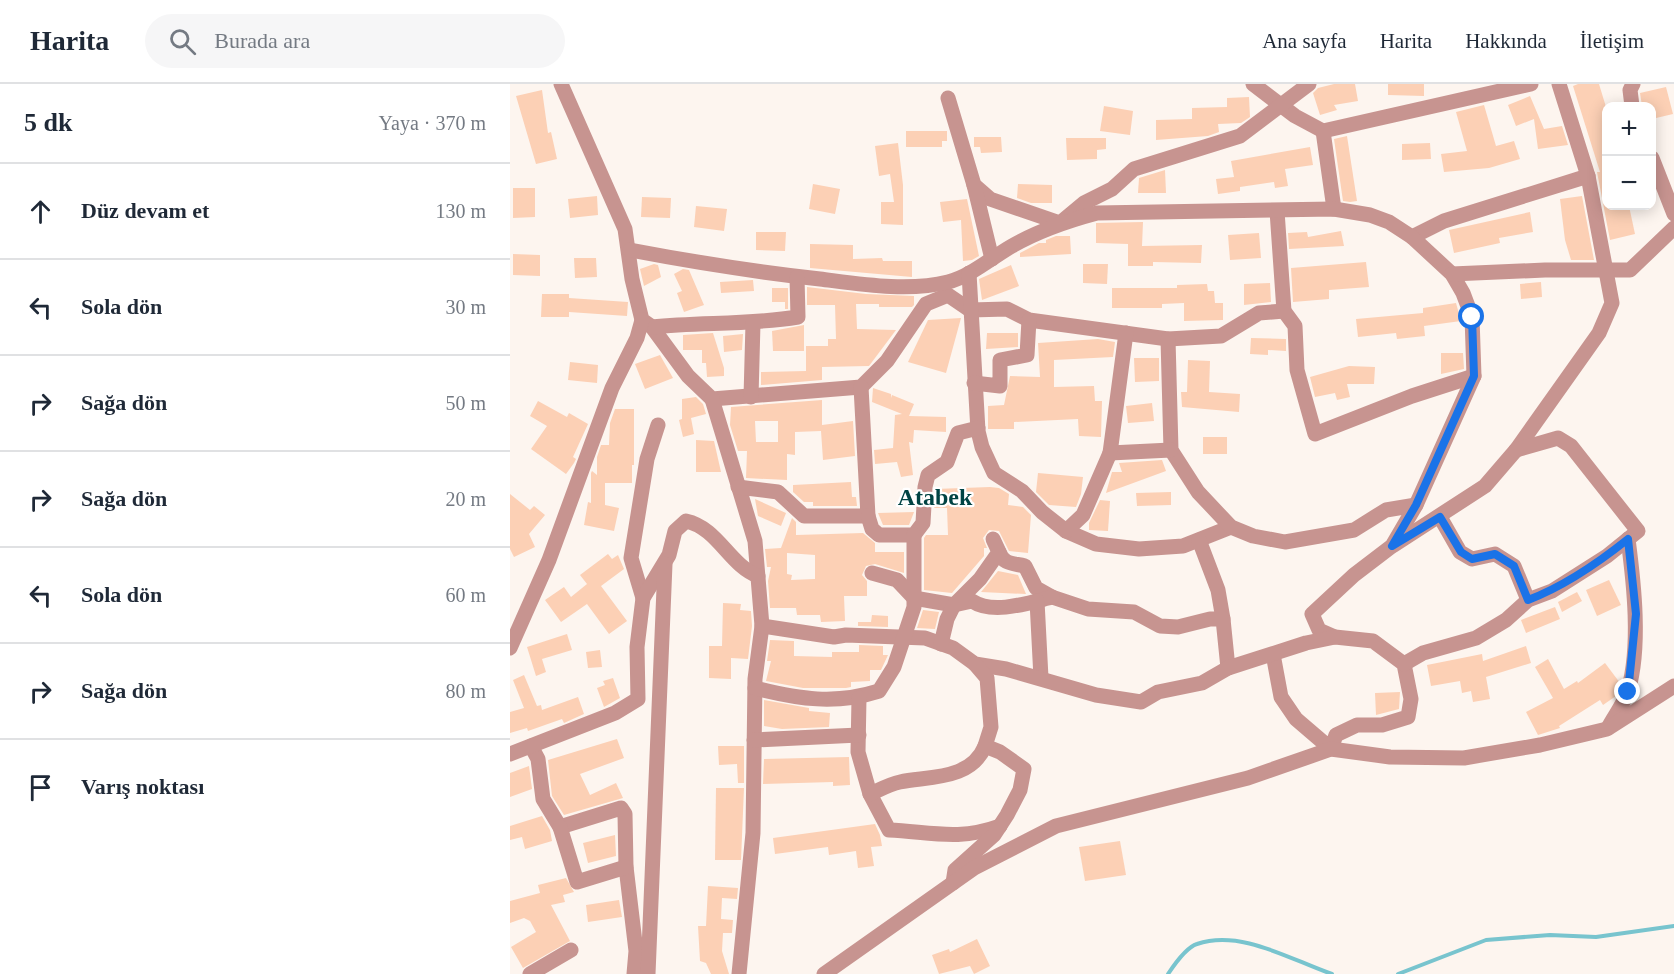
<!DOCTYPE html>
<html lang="tr">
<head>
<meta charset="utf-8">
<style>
  body { margin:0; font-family:"Times New Roman",serif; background:#f6f6f7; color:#1f2937 }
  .controls { position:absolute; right:18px; top:18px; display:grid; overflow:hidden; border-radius:12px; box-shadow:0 3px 15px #0003 }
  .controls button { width:54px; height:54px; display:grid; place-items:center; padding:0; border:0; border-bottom:2px solid #e0e1e3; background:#fff; color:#1f2937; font:30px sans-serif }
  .stop { position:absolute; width:18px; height:18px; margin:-14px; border:4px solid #1a73e8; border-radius:50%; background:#fff }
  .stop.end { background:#1a73e8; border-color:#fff; box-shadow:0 2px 6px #0008 }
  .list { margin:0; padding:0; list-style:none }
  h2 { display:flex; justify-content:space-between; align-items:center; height:78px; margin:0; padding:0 24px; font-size:26px }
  h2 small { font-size:20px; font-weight:400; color:#747a83 }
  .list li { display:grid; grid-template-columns:39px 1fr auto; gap:18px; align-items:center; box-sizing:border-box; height:96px; padding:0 24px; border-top:2px solid #e0e1e3 }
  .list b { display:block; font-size:22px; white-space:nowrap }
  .list em { font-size:20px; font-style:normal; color:#747a83 }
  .icon { flex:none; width:33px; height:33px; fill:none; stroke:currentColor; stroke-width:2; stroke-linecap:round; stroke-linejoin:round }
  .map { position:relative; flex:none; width:1164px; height:890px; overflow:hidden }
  header { display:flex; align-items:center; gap:36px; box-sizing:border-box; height:84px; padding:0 30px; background:#fff; border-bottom:2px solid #e0e1e3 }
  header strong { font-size:28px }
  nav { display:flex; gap:33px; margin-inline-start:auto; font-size:21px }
  .search { width:420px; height:54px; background:#f6f6f7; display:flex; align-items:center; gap:15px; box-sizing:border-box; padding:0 21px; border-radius:33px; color:#747a83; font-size:22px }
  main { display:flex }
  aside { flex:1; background:#fff }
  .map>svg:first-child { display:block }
</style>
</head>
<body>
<header>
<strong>Harita</strong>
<div class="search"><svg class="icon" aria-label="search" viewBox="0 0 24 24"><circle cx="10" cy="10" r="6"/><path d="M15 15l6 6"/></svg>Burada ara</div>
<nav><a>Ana sayfa</a><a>Harita</a><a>Hakkında</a><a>İletişim</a></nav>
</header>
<main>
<aside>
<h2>5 dk<small>Yaya · 370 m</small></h2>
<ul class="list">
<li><svg class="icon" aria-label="ahead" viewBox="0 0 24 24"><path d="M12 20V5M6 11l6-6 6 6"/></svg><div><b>Düz devam et</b></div><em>130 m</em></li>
<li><svg class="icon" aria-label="left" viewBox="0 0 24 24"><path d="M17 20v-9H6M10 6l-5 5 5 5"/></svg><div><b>Sola dön</b></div><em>30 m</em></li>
<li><svg class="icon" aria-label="right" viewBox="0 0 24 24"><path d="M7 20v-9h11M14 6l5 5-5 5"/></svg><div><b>Sağa dön</b></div><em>50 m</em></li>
<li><svg class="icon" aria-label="right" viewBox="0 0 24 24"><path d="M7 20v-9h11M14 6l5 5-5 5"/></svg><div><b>Sağa dön</b></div><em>20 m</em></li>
<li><svg class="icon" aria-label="left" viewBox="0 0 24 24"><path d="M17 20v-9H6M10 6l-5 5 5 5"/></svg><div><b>Sola dön</b></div><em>60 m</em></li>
<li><svg class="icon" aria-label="right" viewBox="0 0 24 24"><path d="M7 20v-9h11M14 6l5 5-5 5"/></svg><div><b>Sağa dön</b></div><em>80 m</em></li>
<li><svg class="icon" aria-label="arrive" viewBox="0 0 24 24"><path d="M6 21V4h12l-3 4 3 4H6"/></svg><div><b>Varış noktası</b></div></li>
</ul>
</aside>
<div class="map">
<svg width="1164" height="890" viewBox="0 0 1164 890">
  <rect width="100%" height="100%" fill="#fdf5ef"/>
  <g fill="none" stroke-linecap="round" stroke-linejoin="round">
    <!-- stream -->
    <g stroke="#78c4ce" stroke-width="4">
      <path d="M658,890C664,881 677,863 687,860C731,845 781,876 822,890"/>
      <polyline points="888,890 976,856 1040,851 1086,853 1164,842"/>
    </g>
  </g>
  <!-- building -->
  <g fill="#fcd0b5" fill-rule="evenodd">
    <polygon points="824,0 845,0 848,17 824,21 827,26 810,31 803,9 808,4"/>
    <polygon points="878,0 914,0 914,12 878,11"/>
    <polygon points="1068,0 1089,0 1096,23 1096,122 1119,122 1125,150 1100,156 1087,88 1090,88 1063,2"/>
    <polygon points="1156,3 1163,30 1142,35 1142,22 1132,22 1130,9"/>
    <polygon points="32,6 38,49 41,48 47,75 26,80 6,12"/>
    <polygon points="1020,12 1034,45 1052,42 1058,61 1028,65 1024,35 1006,42 998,21"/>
    <polygon points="739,13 740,33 731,39 708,40 709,48 698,52 646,56 646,36 682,35 682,24 717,23 717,14"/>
    <polygon points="974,21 986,62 1004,57 1010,75 979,84 934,88 931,70 957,67 946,28"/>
    <polygon points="594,22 623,27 620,51 590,47"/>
    <polygon points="396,47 437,47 437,57 432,57 432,63 396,63"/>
    <polygon points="837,52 847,117 840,118 833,117 824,55"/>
    <polygon points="464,53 491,53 492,68 471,69 470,63 464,63"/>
    <polygon points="556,54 596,54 596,65 587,66 587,75 557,76"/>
    <polygon points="388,59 393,101 393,141 371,140 371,118 384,118 380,90 369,92 365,62"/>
    <polygon points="920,59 921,75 892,76 892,60"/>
    <polygon points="800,63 803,81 775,85 778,102 765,104 764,98 730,103 730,107 708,110 706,95 724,93 721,77"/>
    <polygon points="655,86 656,109 628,109 629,94"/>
    <polygon points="303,100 330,105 325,130 299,125"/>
    <polygon points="508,100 542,101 542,119 521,119 507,114"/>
    <polygon points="3,104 25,104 25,133 3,134"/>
    <polygon points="87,112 88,131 60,134 58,115"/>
    <polygon points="1072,112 1084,176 1061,176 1055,156 1050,115"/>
    <polygon points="132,113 161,114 160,134 131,133"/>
    <polygon points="457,115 469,172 462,176 453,177 451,136 433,138 430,118"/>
    <polygon points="186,122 217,125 214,147 184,143"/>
    <polygon points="1020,128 1023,148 989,154 990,159 944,169 939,146"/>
    <polygon points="633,138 632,162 692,161 691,179 643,178 643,182 618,182 618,160 586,159 586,139"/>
    <polygon points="831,147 834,162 779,165 778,149 797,148 798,153"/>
    <polygon points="246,148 276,148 275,167 246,166"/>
    <polygon points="749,149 751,174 720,176 718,151"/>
    <polygon points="546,152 560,152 561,170 510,173 510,169 529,159 536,159 536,156"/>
    <polygon points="300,160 343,161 343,175 372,174 373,177 402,177 402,193 300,184"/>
    <polygon points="3,170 30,171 30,192 3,191"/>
    <polygon points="64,174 86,174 87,193 65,194"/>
    <polygon points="856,178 859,203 819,206 819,215 783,218 781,184"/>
    <polygon points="144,180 148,181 151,193 134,202 130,185"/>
    <polygon points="573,180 598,180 597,200 573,199"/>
    <polygon points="501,181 509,202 472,216 469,195"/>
    <polygon points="173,185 179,186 194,221 174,228 167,209 172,207 164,190"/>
    <polygon points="243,196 244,207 211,209 210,198"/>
    <polygon points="1031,198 1032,213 1011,215 1010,200"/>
    <polygon points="760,199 761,218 734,221 734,200"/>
    <polygon points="697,200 698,207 704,207 705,219 713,219 713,236 674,237 674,219 652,220 652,224 602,224 602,204 667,204 667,201"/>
    <polygon points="297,203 356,210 404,212 404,221 402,223 369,223 369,220 346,220 347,245 386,246 359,282 312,283 312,296 251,301 251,288 296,287 296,262 318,262 318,255 326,255 325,221 297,221"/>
    <polygon points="262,204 278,204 278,225 275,225 275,218 262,218"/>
    <polygon points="32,210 59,210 59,214 118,218 117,232 59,228 59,233 31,233"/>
    <polygon points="946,219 951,237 914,242 915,252 887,255 886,249 848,253 846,235 913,229 913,224"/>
    <polygon points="451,234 436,289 398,278 418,236"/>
    <polygon points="294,241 294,267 263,267 262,247"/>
    <polygon points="203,249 214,284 214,292 197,293 196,279 192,279 192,266 173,266 173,251"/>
    <polygon points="477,249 508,249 508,263 476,265"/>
    <polygon points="233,250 232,266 214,268 213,252"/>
    <polygon points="741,254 776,255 776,267 758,266 758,271 740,270"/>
    <polygon points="588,255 605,258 603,273 544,276 544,303 584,302 585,317 592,317 591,353 569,352 568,335 504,338 504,345 478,345 478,322 494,321 500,292 530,293 528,259"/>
    <polygon points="931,269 953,269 954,285 931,290"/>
    <polygon points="150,271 163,294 135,305 125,280"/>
    <polygon points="624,274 649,274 649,297 625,298"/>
    <polygon points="678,276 700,277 699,308 730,310 729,328 672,323 671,308 677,308"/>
    <polygon points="60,278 88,281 87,299 58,296"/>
    <polygon points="839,282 865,283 864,300 837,300 840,313 827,316 825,309 805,313 800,293"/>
    <polygon points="363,304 381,310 381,314 382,311 404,320 399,332 436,333 436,348 404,346 403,359 399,358 403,391 391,393 387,378 365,380 364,366 383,364 385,331 392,330 362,318"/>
    <polygon points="186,313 193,320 196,330 181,334 184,350 173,353 169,336 172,335 172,315"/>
    <path d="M312,316V341L343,337L345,372L313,376L311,347L285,348V371L277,370V396L236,394L237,367H228L220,341L221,323ZM245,337H268V358H246Z"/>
    <polygon points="28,317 57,333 59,329 78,340 63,373 66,375 64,379 56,390 21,365 37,342 20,332"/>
    <polygon points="642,319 644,337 618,339 616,322"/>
    <polygon points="105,325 124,325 124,381 122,381 122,399 95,399 95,421 109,424 104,447 74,441 78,418 81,419 81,389 82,387 87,391 87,373 91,361 99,361 100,339"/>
    <rect x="693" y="353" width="24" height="17"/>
    <polygon points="186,356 204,357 211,388 186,388"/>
    <polygon points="652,376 656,387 596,409 602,388 612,388 609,379"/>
    <polygon points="528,389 573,393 571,410 566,423 539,421 526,408"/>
    <polygon points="341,398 342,413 346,413 347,422 303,422 303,418 294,418 283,408 283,401"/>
    <polygon points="480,403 489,404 499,410 498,421 513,423 521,431 518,469 499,467 489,447 479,446 473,454 477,464 474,464 474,472 442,509 414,506 414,454 416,451 438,451 437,424 424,424 425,405"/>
    <polygon points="661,408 661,421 627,422 626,409"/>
    <polygon points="0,410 20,426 24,422 35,431 19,450 25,463 4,473 0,465"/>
    <polygon points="245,415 276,429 271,442 248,432"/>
    <polygon points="590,416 600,417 598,447 579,446 579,439"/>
    <polygon points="404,428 399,441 373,441 368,429"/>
    <path d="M282,434L286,438V451L353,449L365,459V468H394V489L365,480L356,482L352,491L357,497V512H334L335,537L311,538L310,531H287L286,524H260L258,497L261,483H257L255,465L271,464ZM277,469L305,471V495L281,496L282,491L277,490Z"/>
    <polygon points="98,470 102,475 108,471 114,485 91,502 117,537 99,550 77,520 51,538 35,516 54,503 61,513 77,500 70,491"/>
    <polygon points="488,487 508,491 516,510 471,508"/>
    <polygon points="1099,496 1111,521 1087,532 1076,506"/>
    <polygon points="1067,508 1072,517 1052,528 1048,518"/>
    <polygon points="213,519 231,520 230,526 241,527 242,542 238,575 221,574 221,595 199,594 199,562 212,562"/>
    <polygon points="1045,523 1050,535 1016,549 1011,536"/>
    <polygon points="413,526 429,528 425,545 407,544"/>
    <polygon points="362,531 378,532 378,543 348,542 348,538 361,538"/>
    <polygon points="57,550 62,566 32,575 36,588 26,592 17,563"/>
    <polygon points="260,556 284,557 284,572 322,573 322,568 349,568 349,561 373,562 373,571 378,571 371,586 360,586 360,597 341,598 341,603 336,604 293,604 256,597 261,577 257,577"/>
    <polygon points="1016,562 1021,579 976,593 980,615 963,618 961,607 952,609 950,597 921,602 917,581 972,570 973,577"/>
    <polygon points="90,566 92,583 78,584 76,568"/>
    <polygon points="1038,575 1054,605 1067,597 1068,599 1095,579 1110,599 1106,612 1093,621 1090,616 1049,642 1050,644 1028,651 1016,628 1043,614 1025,583"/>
    <polygon points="14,591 27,622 31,621 32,626 68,613 74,630 54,639 52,635 18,647 17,644 0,649 0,628 14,624 3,596"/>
    <polygon points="103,594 110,614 94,623 87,604 95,601 93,597"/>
    <polygon points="890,608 889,625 866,631 865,609"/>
    <polygon points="254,616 299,624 299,627 320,629 319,643 272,645 254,642"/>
    <polygon points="107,655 114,674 70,690 80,711 106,699 113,714 54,731 42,712 38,676"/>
    <polygon points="208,662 234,662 234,699 228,699 227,680 209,681"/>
    <polygon points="339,673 340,701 323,702 323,698 253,700 254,675"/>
    <polygon points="19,682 22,705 0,713 0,689"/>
    <polygon points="206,704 234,704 231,776 205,776"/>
    <polygon points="32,732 40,746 42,757 15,765 12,753 0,756 0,742"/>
    <polygon points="365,740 370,751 372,762 361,763 364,782 348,784 346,767 319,771 318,763 265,770 263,754"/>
    <polygon points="105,751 106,772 78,779 73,759"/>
    <polygon points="610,757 616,791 575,797 569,763"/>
    <polygon points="56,794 64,808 53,811 55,818 41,821 60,857 13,884 1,863 26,848 20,837 14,834 0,839 0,817 30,809 28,801"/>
    <polygon points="198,802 228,804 227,815 212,814 211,835 223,836 222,849 213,849 212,867 219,890 201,890 196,879 190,877 188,842 196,842"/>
    <polygon points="109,816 112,833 78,838 76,821"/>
    <polygon points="467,855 480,882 464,890 460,882 429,890 422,871 439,865 440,868"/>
  </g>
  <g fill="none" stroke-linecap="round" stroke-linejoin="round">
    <!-- minor -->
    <g stroke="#c79490" stroke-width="15">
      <polyline points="51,0 115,145 122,195 132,236 142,243 178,292 202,315 351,303 377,277 416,220 438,211 460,226 497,225 519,236 658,255 711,252 749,229 774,227"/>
      <polyline points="743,0 785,32 813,47 1021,0"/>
      <polyline points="438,14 464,101 480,115 550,139 574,119 602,105 624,85 730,52 799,0"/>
      <polyline points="1122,22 1120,6 1123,0"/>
      <polyline points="813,47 824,125"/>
      <polyline points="1142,74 1164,130"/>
      <polyline points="464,101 482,175"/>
      <polyline points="767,127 774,227 785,242 787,286 805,350 902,312 964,292"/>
      <polyline points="902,153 934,137 1078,92"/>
      <path d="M120,166C183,178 246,188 310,195C350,200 398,208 438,198C461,192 481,174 502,162C528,147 557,137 587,129L824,125L860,131L879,138L902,153L942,190L953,209L962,233L964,292L906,421L882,462L844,491L802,530L809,546L825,553L863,557L894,580L901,615L898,633L872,641H847L826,651L821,665L786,635L771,613L763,570"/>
      <polyline points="459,189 468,347 472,363 484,389 512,407 532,428 556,447 586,460 629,465 673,462 721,443"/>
      <polyline points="942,190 1035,186 1120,186 1164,144"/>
      <path d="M142,243C191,238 240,241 288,233L287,193"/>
      <polyline points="658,255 661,366 688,408 721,443 743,452 775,458 844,446 876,426 906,421"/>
      <polyline points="464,299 490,302 490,276 517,271 519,236"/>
      <polyline points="241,313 243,239"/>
      <polyline points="202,315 245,457 252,542 245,595 243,749 229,890"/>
      <polyline points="600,369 661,366"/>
      <polyline points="228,403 268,408 294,432 358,432 351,303"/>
      <polyline points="358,432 362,445 369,451 404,451 413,439 415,403 418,391 437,378 448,349 468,344"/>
      <polyline points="930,433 950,468 962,475 985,470 1004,482 1018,516"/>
      <polyline points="556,447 573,431 600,369 616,249"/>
      <polyline points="689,456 708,506 713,535"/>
      <polyline points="884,461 975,402 1006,366 1089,249 1102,219 1078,92 1049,0"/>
      <path d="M489,468C494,481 503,479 515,482L526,504L542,513L578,525L624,528L650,542L668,543L700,535H713L718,584"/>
      <path d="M362,489L387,496L404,514L444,521L462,517C483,531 518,519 542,513"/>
      <polyline points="133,514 121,474 137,375 148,341"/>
      <polyline points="527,517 531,594"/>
      <polyline points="252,542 324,553 336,551 415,554 443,564 465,580 496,585 586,611 631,618 648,608 692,599 718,584 796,559 825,553"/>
      <polyline points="431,560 437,535 444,521 470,495 489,468 483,455"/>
      <polyline points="0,564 39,476 102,304 127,254 132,236"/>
      <polyline points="894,580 913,569 966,554 996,536 1018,516 1042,507 1097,472 1128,447 1061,362 1048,354 1006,366"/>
      <path d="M245,604C289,615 325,621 369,607L384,583L404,523V451"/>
      <path d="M349,614L348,668L360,710L379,746C421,748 449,757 490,742"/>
      <path d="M1098,644C1104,632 1114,620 1118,607C1131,563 1124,500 1118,455"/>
      <polyline points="244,656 349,651"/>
      <polyline points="21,662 28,675 33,715 50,743 111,724 115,730 116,783 126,867 124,890"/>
      <path d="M0,670L105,629L128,615L127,563L133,514L159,471L165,447L176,437C208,444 219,481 248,492"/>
      <path d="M360,710C369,706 380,700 390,698C420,692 461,696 475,662"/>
      <polyline points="50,743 67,798 116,783"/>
      <polyline points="443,799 445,786 484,751 497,731 510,706 514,685 490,668 475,662 481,643 477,594 465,580"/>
      <polyline points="20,890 61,866"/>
      <polyline points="138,890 155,480"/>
      <polyline points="314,890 464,784 546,742 738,694 821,665 880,673 954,674 1030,661 1097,645 1164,602"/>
    </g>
  </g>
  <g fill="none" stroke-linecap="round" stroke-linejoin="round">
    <!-- route -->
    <path stroke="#1a73e8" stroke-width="8" d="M962,233L964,292L906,421L882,462L930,433L951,468L962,475L985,470L1004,482L1018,516C1055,502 1088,479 1118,455L1126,530L1118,608"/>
  </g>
  <g text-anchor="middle" stroke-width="4.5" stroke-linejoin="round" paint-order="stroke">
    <!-- quarter labels -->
    <g font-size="24" font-weight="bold" fill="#004343" stroke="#fff">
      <text x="425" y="421">Atabek</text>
    </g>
  </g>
</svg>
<div class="controls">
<button>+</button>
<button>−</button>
</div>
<div class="stop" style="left:962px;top:233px"></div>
<div class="stop end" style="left:1118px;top:608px"></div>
</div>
</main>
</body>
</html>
